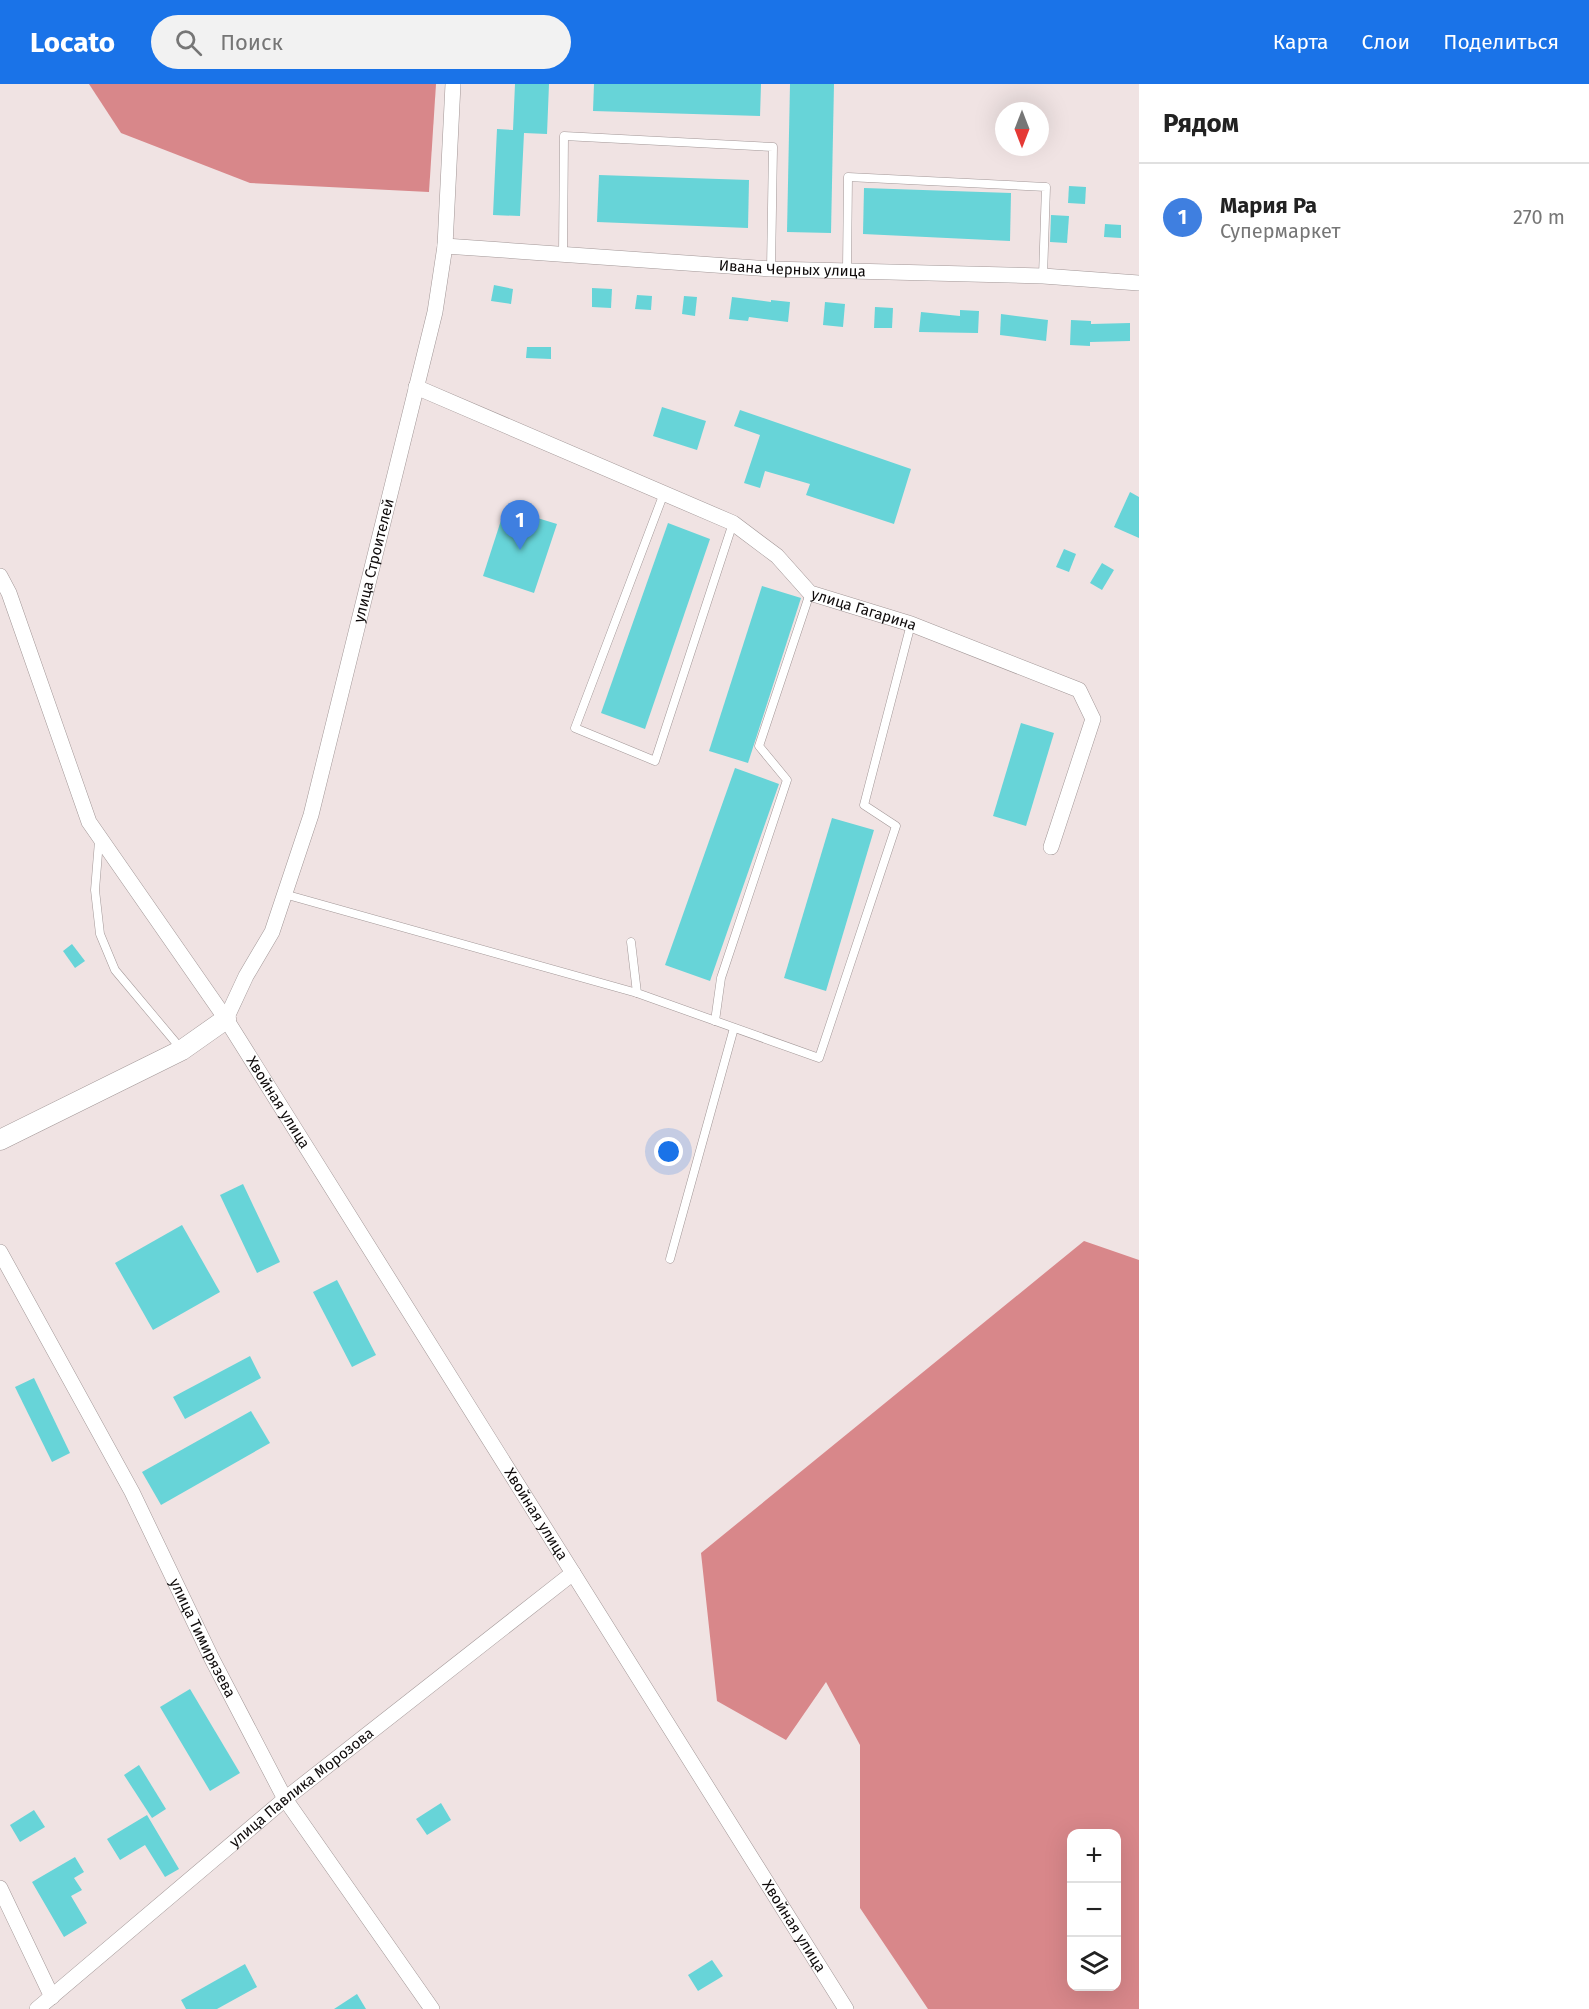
<!DOCTYPE html>
<html lang="ru">
<head>
<meta charset="utf-8">
<style>
  body { margin:0; font-family:"Fira Sans",sans-serif; background:#f2f2f2; color:#222 }
  .controls { position:absolute; right:18px; bottom:18px; display:grid; overflow:hidden; border-radius:12px; box-shadow:0 6px 24px #0002 }
  .controls button { width:54px; height:54px; display:grid; place-items:center; padding:0; border:0; border-bottom:2px solid #e0e0e0; background:#fff; color:#222; font:30px sans-serif }
  .compass { position:absolute; left:995px; top:18px; width:54px; height:54px; border-radius:50%; background:#fff; box-shadow:0 6px 24px #0002; rotate:180deg }
  .you { position:absolute; left:669px; top:1068px; width:21px; height:21px; margin:-15px; border:4px solid #fff; border-radius:50%; background:#1a73e8; box-shadow:0 0 0 9px #1a73e833 }
  .badge { display:grid; place-items:center; width:39px; height:39px; border-radius:50%; background:#1a73e8; color:#fff; font-size:20px; font-weight:700 }
  .pin { position:absolute; translate:-50% -50px; filter:drop-shadow(0 2px 3px #0008) }
  .pin::after { content:''; position:absolute; top:32px; width:21px; height:18px; background:inherit; clip-path:polygon(0 0,100% 0,50% 100%) }
  .list { margin:0; padding:0; list-style:none }
  h2 { display:flex; justify-content:space-between; align-items:center; height:78px; margin:0; padding:0 24px; font-size:26px }
  h2 small { font-size:20px; font-weight:400; color:#767676 }
  .list li { display:grid; grid-template-columns:39px 1fr auto; gap:18px; align-items:center; box-sizing:border-box; height:108px; padding:0 24px; border-top:2px solid #e0e0e0 }
  .list b { display:block; font-size:22px; white-space:nowrap }
  .list p { margin:0; font-size:20px; white-space:nowrap; color:#767676 }
  .list em { font-size:20px; font-style:normal; color:#767676 }
  .icon { flex:none; width:33px; height:33px; fill:none; stroke:currentColor; stroke-width:2; stroke-linecap:round; stroke-linejoin:round }
  .map { position:relative; flex:none; width:1139px; height:1925px; overflow:hidden }
  header { display:flex; align-items:center; gap:36px; box-sizing:border-box; height:84px; padding:0 30px; background:#1a73e8; color:#fff }
  header strong { font-size:28px }
  nav { display:flex; gap:33px; margin-inline-start:auto; font-size:21px }
  .search { width:420px; height:54px; background:#f2f2f2; display:flex; align-items:center; gap:15px; box-sizing:border-box; padding:0 21px; border-radius:33px; color:#767676; font-size:22px }
  main { display:flex }
  aside { flex:1; background:#fff }
  .map>svg:first-child { display:block }
</style>
</head>
<body>
<header>
<strong>Locato</strong>
<div class="search"><svg class="icon" aria-label="search" viewBox="0 0 24 24"><circle cx="10" cy="10" r="6"/><path d="M15 15l6 6"/></svg>Поиск</div>
<nav><a>Карта</a><a>Слои</a><a>Поделиться</a></nav>
</header>
<main>
<div class="map">
<svg width="1139" height="1925" viewBox="0 0 1139 1925">
  <rect width="100%" height="100%" fill="#f0e3e3"/>
  <!-- forest -->
  <g fill="#d8878a" fill-rule="evenodd">
    <polygon points="89,0 436,0 429,108 250,99 121,49"/>
    <path d="M1084,1157L1139,1176V1925H928L860,1824V1661L826,1598L786,1656L717,1617L701,1469ZM1072,1750H1116V1902H1072Z"/>
  </g>
  <!-- building -->
  <g fill="#67d4d8">
    <polygon points="515,0 549,0 547,50 524,49 520,132 493,131 497,45 513,46"/>
    <polygon points="594,0 761,0 760,32 593,27"/>
    <polygon points="790,0 834,0 831,149 787,148"/>
    <polygon points="599,91 749,96 748,144 597,138"/>
    <polygon points="1069,102 1086,103 1085,120 1068,119"/>
    <polygon points="864,104 1011,109 1010,157 863,150"/>
    <polygon points="1051,131 1069,132 1067,159 1050,158"/>
    <polygon points="1105,140 1121,141 1121,154 1104,153"/>
    <polygon points="494,201 513,205 511,220 491,217"/>
    <polygon points="592,204 612,205 611,224 592,223"/>
    <polygon points="637,211 652,212 651,226 635,225"/>
    <polygon points="684,212 697,213 695,232 682,230"/>
    <polygon points="732,213 771,218 771,216 790,218 788,238 749,233 748,237 729,235"/>
    <polygon points="825,218 845,220 843,243 823,241"/>
    <polygon points="875,223 893,224 892,244 874,244"/>
    <polygon points="960,226 979,227 978,249 919,248 921,228 960,232"/>
    <polygon points="1001,230 1048,236 1046,257 1000,251"/>
    <polygon points="1071,236 1091,237 1091,240 1130,239 1130,257 1090,258 1090,262 1070,261"/>
    <polygon points="527,263 551,263 551,275 526,274"/>
    <polygon points="662,323 706,337 697,366 653,352"/>
    <polygon points="740,326 911,385 894,440 806,411 810,400 765,387 760,404 744,399 760,351 734,342"/>
    <polygon points="1130,408 1139,413 1139,454 1114,443"/>
    <polygon points="505,424 557,440 534,509 483,492"/>
    <polygon points="668,439 710,455 645,645 601,629"/>
    <polygon points="1064,465 1076,470 1069,488 1056,483"/>
    <polygon points="1102,479 1114,486 1102,506 1090,499"/>
    <polygon points="762,502 801,514 748,679 709,667"/>
    <polygon points="1021,639 1054,649 1026,742 993,732"/>
    <polygon points="735,684 779,700 710,897 665,881"/>
    <polygon points="832,734 874,746 826,907 784,894"/>
    <polygon points="72,860 85,877 75,884 63,867"/>
    <polygon points="243,1100 280,1178 257,1189 220,1111"/>
    <polygon points="182,1141 220,1208 153,1246 115,1179"/>
    <polygon points="337,1196 376,1271 352,1283 313,1208"/>
    <polygon points="250,1272 261,1294 185,1335 173,1313"/>
    <polygon points="34,1294 70,1369 52,1378 15,1303"/>
    <polygon points="251,1327 270,1359 161,1421 142,1388"/>
    <polygon points="190,1605 240,1689 210,1707 160,1623"/>
    <polygon points="139,1681 166,1725 152,1734 124,1691"/>
    <polygon points="441,1719 451,1736 427,1751 416,1735"/>
    <polygon points="34,1726 45,1743 20,1758 10,1741"/>
    <polygon points="147,1731 179,1785 165,1793 145,1761 120,1776 107,1755"/>
    <polygon points="75,1773 84,1788 74,1794 82,1806 71,1812 87,1839 64,1853 32,1798"/>
    <polygon points="712,1876 723,1892 698,1907 688,1891"/>
    <polygon points="245,1880 257,1903 217,1925 186,1925 181,1916"/>
    <polygon points="357,1910 366,1925 334,1925"/>
  </g>
  <g fill="none" stroke-linecap="round" stroke-linejoin="round">
    <!-- service casing -->
    <g stroke="#a29797" stroke-width="9">
      <g id="service">
        <polyline points="563,170 564,52 773,63 771,185"/>
        <polyline points="847,185 848,93 1046,103 1043,192"/>
        <polyline points="664,409 575,644 655,677 733,439"/>
        <polyline points="99,757 95,806 100,850 115,886 182,966"/>
        <polyline points="284,810 637,909"/>
        <polyline points="631,858 637,909 819,974 896,742 864,721 911,540"/>
        <polyline points="715,937 721,894 787,696 759,662 810,509"/>
        <polyline points="670,1175 734,944"/>
      </g>
    </g>
    <!-- minor casing -->
    <g stroke="#a29797" stroke-width="16">
      <g id="minor">
        <path id="s1" d="M445,162L771,185L1043,192L1139,199"/>
        <path id="s2" d="M416,303L733,439L777,472L810,509L911,540L1079,606L1093,635L1051,763"/>
        <path id="s3" d="M0,492L9,509L89,738L226,935L846,1925"/>
        <path id="s4" d="M226,935L246,892L272,848L311,731L435,228L445,162L453,0"/>
        <path id="s5" d="M0,1168L132,1408L212,1575L285,1715L432,1925"/>
        <polyline points="0,1804 52,1913"/>
        <path id="s6" d="M37,1925L285,1715L573,1489"/>
      </g>
    </g>
    <!-- tertiary casing -->
    <g stroke="#a29797" stroke-width="21">
      <polyline id="tertiary" points="0,1056 182,966 226,935"/>
    </g>
    <!-- service -->
    <use href="#service" stroke="#fff" stroke-width="8"/>
    <!-- minor -->
    <use href="#minor" stroke="#fff" stroke-width="15"/>
    <!-- tertiary -->
    <use href="#tertiary" stroke="#fff" stroke-width="20"/>
  </g>
  <g text-anchor="middle" stroke-width="4.5" stroke-linejoin="round" paint-order="stroke">
    <!-- street labels -->
    <g font-size="15" fill="#0f0b0b" stroke="#fff">
      <text dy="5" stroke="none"><textPath href="#s1" startOffset="348">Ивана Черных улица</textPath></text>
      <text dy="5" stroke="none"><textPath href="#s4" startOffset="484">улица Строителей</textPath></text>
      <text dy="5" stroke="none"><textPath href="#s2" startOffset="506">улица Гагарина</textPath></text>
      <text dy="5" stroke="none"><textPath href="#s3" startOffset="600">Хвойная улица</textPath></text>
      <text dy="5" stroke="none"><textPath href="#s3" startOffset="1086">Хвойная улица</textPath></text>
      <text dy="5" stroke="none"><textPath href="#s5" startOffset="436">улица Тимирязева</textPath></text>
      <text dy="5" stroke="none"><textPath href="#s6" startOffset="345">улица Павлика Морозова</textPath></text>
      <text dy="5" stroke="none"><textPath href="#s3" startOffset="1572">Хвойная улица</textPath></text>
    </g>
  </g>
</svg>
<div class="controls">
<button>+</button>
<button>−</button>
<button><svg class="icon" aria-label="layers" viewBox="0 0 24 24"><path d="M12 4l9 5-9 5-9-5zM3 14l9 5 9-5"/></svg></button>
</div>
<svg class="compass" viewBox="-18 -18 36 36"><path d="M0-13l5 13h-10z" fill="#e53935"/><path d="M0 13l5-13h-10z" fill="#767676"/></svg>
<div class="you"></div>
<div class="pin badge" style="left:520px;top:466px;background:#3f7fe0">1</div>
</div>
<aside>
<h2>Рядом<small></small></h2>
<ul class="list">
<li><span class="badge" style="background:#3f7fe0">1</span><div><b>Мария Ра</b><p>Супермаркет</p></div><em>270 m</em></li>
</ul>
</aside>
</main>
</body>
</html>
